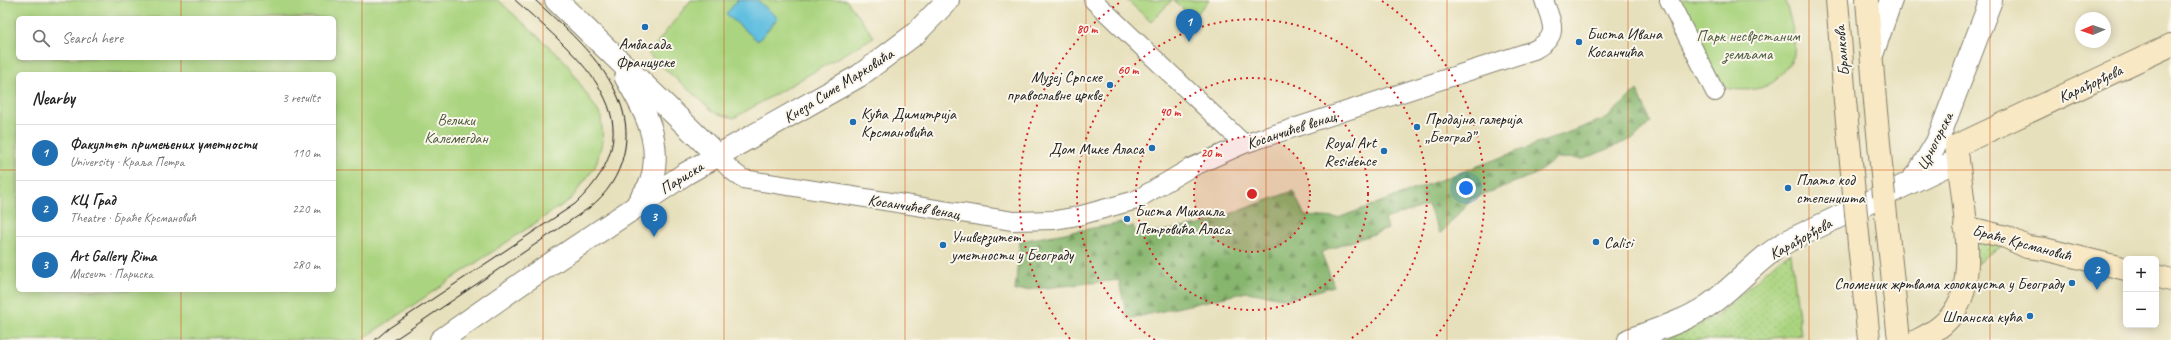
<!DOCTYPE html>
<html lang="en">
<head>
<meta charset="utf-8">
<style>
  body { margin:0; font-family:Caveat,sans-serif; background:#f6f6f6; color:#222 }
  .controls { position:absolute; right:12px; bottom:12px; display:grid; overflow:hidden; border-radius:6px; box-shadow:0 2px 10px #0003 }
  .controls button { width:36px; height:36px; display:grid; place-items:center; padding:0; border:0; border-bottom:1px solid #e0e0e0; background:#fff; color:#222; font:20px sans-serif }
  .compass { position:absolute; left:2075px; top:12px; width:36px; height:36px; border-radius:50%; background:#fff; box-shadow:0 2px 10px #0003; rotate:268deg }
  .you { position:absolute; left:1466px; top:188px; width:14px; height:14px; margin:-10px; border:3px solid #fff; border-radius:50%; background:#1a73e8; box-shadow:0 0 0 6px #1a73e833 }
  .badge { display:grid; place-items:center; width:26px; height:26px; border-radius:50%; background:#1f6fb2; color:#fff; font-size:13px; font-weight:700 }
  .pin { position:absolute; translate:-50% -33px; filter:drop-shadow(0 1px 2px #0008) }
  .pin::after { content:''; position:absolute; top:21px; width:14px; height:12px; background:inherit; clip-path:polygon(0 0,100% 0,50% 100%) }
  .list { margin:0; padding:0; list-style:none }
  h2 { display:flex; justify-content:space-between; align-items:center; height:52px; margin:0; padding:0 16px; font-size:17px }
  h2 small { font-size:13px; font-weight:400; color:#767676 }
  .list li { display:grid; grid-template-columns:26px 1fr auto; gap:12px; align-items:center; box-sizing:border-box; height:56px; padding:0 16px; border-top:1px solid #e0e0e0 }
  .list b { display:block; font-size:15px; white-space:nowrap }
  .list p { margin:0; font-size:13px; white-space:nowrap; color:#767676 }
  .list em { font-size:13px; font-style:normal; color:#767676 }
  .icon { flex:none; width:22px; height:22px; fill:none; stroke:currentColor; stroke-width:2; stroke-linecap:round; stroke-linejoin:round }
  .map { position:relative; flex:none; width:2171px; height:340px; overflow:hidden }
  .search { position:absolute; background:#fff; box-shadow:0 2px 10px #0003; left:16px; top:16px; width:320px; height:44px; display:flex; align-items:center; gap:10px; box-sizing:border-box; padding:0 14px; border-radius:6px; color:#767676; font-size:15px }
  .panel { position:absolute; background:#fff; box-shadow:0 2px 10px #0003; left:16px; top:72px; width:320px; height:220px; border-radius:6px }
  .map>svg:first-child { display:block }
</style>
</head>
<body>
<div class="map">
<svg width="2171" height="340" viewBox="0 0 2171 340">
  <defs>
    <pattern id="grass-dots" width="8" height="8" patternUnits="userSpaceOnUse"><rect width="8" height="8" fill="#aad47f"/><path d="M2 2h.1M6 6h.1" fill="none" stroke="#92b56d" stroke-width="1.8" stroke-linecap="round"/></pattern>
    <pattern id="forest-firs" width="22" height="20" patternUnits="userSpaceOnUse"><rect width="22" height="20" fill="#87b66e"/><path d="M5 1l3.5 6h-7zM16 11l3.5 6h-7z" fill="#6e935a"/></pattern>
  </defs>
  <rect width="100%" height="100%" fill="#fbf7ec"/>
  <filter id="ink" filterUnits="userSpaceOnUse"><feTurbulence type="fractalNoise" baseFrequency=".025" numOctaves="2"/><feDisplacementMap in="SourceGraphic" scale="8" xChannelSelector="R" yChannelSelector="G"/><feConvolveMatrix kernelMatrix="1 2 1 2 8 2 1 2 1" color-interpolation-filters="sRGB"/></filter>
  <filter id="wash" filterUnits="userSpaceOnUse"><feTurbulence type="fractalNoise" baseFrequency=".012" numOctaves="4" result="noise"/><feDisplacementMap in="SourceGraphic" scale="16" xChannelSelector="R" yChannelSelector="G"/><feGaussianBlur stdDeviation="0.9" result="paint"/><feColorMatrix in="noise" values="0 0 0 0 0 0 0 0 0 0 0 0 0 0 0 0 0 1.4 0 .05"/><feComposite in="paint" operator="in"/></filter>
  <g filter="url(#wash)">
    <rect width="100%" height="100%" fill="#e7e0bc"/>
    <!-- grass -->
    <g fill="url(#grass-dots)" stroke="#63784e">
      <polygon points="1975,236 2006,244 1986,256 1977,264"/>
      <polygon points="1791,253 1801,335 1753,340 1662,340 1686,331 1717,316 1780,259"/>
    </g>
    <!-- forest -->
    <polygon fill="url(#forest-firs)" stroke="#526945" points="1637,90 1651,122 1634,138 1584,159 1557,158 1536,174 1472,199 1440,234 1428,205 1385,219 1388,229 1321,252 1334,286 1289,299 1247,292 1127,319 1119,280 1015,291 1020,241 1122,223 1127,228 1133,226 1137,235 1200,225 1293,191 1305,216 1338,218 1607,118"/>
    <!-- green -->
    <g fill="#aad47f" stroke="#63784e" fill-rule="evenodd">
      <path d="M0,0H498L565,61L601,116L603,141L595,167L571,199L361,340H0ZM18,18H334V58H18ZM18,74H334V290H18Z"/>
      <polygon points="691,0 846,0 874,37 734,118 715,113 648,54"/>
      <polygon points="1127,0 1172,0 1151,22"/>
      <polygon points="1173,0 1209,0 1193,18"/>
      <path d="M1676,0H1785C1790,17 1796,36 1794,55C1793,59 1789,64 1786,68C1771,93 1745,92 1720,87Z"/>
    </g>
    <!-- water -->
    <polygon fill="#62bfe0" stroke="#3f6e7e" points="738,0 757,0 778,18 758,41 726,14"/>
  </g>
  <g filter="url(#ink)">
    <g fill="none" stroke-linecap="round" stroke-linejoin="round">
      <!-- minor casing -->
      <g stroke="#827e6c" stroke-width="20">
        <g id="minor">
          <polyline points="1093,0 1244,144"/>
          <polyline points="1669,0 1715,92"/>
          <path d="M717,155L731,170L743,179L1013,221L1055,220L1078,216L1136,200L1190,168L1244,144L1534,50C1561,36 1552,24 1544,0"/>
        </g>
      </g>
      <!-- tertiary casing -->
      <g stroke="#827e6c" stroke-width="24">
        <g id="tertiary">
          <polyline points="556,0 717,155"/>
          <polyline points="1872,55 1891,0"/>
          <path d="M626,78C645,110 663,143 651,182C648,189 642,196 638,203"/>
          <polyline points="1911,181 1919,172 1937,142 1991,0"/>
          <polyline points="441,340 522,283 685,174 859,76 915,34 948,0"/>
          <path d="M1629,340C1655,330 1683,322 1706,307C1736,287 1758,257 1790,240L1958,160"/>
        </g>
      </g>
      <!-- secondary casing -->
      <g stroke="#827e6c" stroke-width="24">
        <g id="secondary">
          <polyline points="1837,0 1845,101"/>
          <polyline points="1867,0 1875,101"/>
          <polyline points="1884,196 1899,340"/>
          <polyline points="1965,227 2006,237 2027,247 2044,249 2126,269"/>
          <polyline points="1859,244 1869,340"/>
          <polyline points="2156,276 2171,280"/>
          <path d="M1918,340C1933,333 1949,322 1957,307C1978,273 1961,186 1956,146L2171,45"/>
        </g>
      </g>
      <!-- minor -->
      <use href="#minor" stroke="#fff" stroke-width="18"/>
      <!-- tertiary -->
      <use href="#tertiary" stroke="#fff" stroke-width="22"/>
      <!-- secondary -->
      <use href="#secondary" stroke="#f8e8c3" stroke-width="22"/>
      <!-- tram -->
      <g stroke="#1c1c1c" stroke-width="1">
        <path d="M375,340L389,328L575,204C663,121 580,59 515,0"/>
        <path d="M394,340L589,208C607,194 619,176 624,153C638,89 577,39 535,0"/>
      </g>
      <!-- secondary-bridge casing -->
      <g stroke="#827e6c" stroke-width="24" stroke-linecap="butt">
        <g id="secondary-bridge">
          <polyline points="1845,101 1859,244"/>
          <polyline points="1875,101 1884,196"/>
        </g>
      </g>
      <!-- secondary-bridge -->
      <use href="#secondary-bridge" stroke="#f8e8c3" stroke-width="22"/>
    </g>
  </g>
  <!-- grid -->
  <path fill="none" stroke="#d4530e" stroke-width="1" stroke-opacity="0.55" d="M181,0V18M362,0V340M543,0V340M724,0V340M905,0V340M1086,0V340M1266,0V340M1447,0V340M1628,0V340M1809,0V340M1990,0V340M181,58V74M0,170H18M334,170H2171M181,290V340"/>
  <!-- distance rings -->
  <circle cx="1252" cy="194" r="58" fill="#d62828" fill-opacity=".12"/>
  <g fill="none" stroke="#d62828" stroke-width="2" stroke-dasharray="2 4">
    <circle cx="1252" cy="194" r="58"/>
    <circle cx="1252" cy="194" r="116"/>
    <path d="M1155 340A175 175 0 1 1 1349 340"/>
    <path d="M1070 339A233 233 0 0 1 1122 1M1382 1A233 233 0 0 1 1434 339"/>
  </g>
  <!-- markers -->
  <g fill="#1f6fb2" stroke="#fbf7ec" stroke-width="1.5">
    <circle cx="645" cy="27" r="4"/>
    <circle cx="1579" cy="42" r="4"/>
    <circle cx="1110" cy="85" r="4"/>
    <circle cx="853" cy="122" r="4"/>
    <circle cx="1417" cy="127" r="4"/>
    <circle cx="1152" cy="148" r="4"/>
    <circle cx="1384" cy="151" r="4"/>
    <circle cx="1788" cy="188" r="4"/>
    <circle cx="1127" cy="219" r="4"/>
    <circle cx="1596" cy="242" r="4"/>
    <circle cx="943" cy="245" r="4"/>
    <circle cx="2072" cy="283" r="4"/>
    <circle cx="2030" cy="316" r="4"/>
  </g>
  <g text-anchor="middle" stroke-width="4" stroke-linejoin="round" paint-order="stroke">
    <!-- poi labels -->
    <g font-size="16" fill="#1c1c1c" stroke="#fbf7ec" text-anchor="start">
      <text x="1587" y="39">Биста Ивана<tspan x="1587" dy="18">Косанчића</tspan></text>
      <text x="645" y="49" text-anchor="middle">Амбасада<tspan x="645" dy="18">Француске</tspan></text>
      <text x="1102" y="82" text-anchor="end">Музеј Српске<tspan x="1102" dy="18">православне цркве</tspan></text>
      <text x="861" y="119">Кућа Димитрија<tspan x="861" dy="18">Крсмановића</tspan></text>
      <text x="1425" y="124">Продајна галерија<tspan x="1425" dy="18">„Београд”</tspan></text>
      <text x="1376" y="148" text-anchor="end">Royal Art<tspan x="1376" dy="18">Residence</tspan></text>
      <text x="1144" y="154" text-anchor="end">Дом Мике Аласа</text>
      <text x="1796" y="185">Плато код<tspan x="1796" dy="18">степеништа</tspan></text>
      <text x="1135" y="216">Биста Михаила<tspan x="1135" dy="18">Петровића Аласа</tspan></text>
      <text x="951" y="242">Универзитет<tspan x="951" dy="18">уметности у Београду</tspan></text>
      <text x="1604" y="248">Calisi</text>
      <text x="2064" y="289" text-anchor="end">Споменик жртвама холокауста у Београду</text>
      <text x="2022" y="322" text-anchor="end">Шпанска кућа</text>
    </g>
    <!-- park labels -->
    <g font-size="16" fill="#4e5c3f" stroke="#fbf7ec">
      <text x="1748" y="41">Парк несврстаним<tspan x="1748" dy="18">земљама</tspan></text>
      <text x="456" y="125">Велики<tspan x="456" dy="18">Калемегдан</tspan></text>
    </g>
    <!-- street labels -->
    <g font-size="16" fill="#1c1c1c" stroke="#fbf7ec">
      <text transform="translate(1841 51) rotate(-95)" y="6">Бранкова</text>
      <text transform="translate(2090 83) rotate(-25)" y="6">Карађорђева</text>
      <text transform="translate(838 85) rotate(-32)" y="6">Кнеза Симе Марковића</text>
      <text transform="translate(1291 129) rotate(-18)" y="6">Косанчићев венац</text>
      <text transform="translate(1934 141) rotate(-63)" y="6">Црногорска</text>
      <text transform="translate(681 177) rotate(-32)" y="6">Париска</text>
      <text transform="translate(914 206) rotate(9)" y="6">Косанчићев венац</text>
      <text transform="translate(1800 238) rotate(-29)" y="6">Карађорђева</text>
      <text transform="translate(2022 242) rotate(15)" y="6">Браће Крсмановић</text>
    </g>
  </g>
  <circle cx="1252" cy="194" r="6" fill="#d62828" stroke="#fbf7ec" stroke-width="2"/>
  <g font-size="12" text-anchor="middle" font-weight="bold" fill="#d62828" stroke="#fbf7ec" stroke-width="4" stroke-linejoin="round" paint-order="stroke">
    <text x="1087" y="33">80 m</text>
    <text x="1128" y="74">60 m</text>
    <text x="1170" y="116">40 m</text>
    <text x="1211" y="157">20 m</text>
  </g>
</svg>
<div class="controls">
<button>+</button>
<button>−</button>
</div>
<svg class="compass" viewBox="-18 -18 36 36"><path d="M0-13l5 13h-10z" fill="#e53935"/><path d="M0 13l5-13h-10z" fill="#767676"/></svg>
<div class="you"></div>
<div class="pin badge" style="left:1189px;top:42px">1</div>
<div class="pin badge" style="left:2097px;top:290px">2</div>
<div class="pin badge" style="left:654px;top:237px">3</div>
<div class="search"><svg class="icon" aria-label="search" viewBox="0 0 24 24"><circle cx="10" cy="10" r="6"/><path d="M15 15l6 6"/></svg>Search here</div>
<section class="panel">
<h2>Nearby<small>3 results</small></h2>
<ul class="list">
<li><span class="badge">1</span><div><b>Факултет примењених уметности</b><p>University · Краља Петра</p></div><em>110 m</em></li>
<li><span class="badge">2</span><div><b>КЦ Град</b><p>Theatre · Браће Крсмановић</p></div><em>220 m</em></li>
<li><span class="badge">3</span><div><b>Art Gallery Rima</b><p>Museum · Париска</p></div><em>280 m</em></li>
</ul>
</section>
</div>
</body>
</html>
